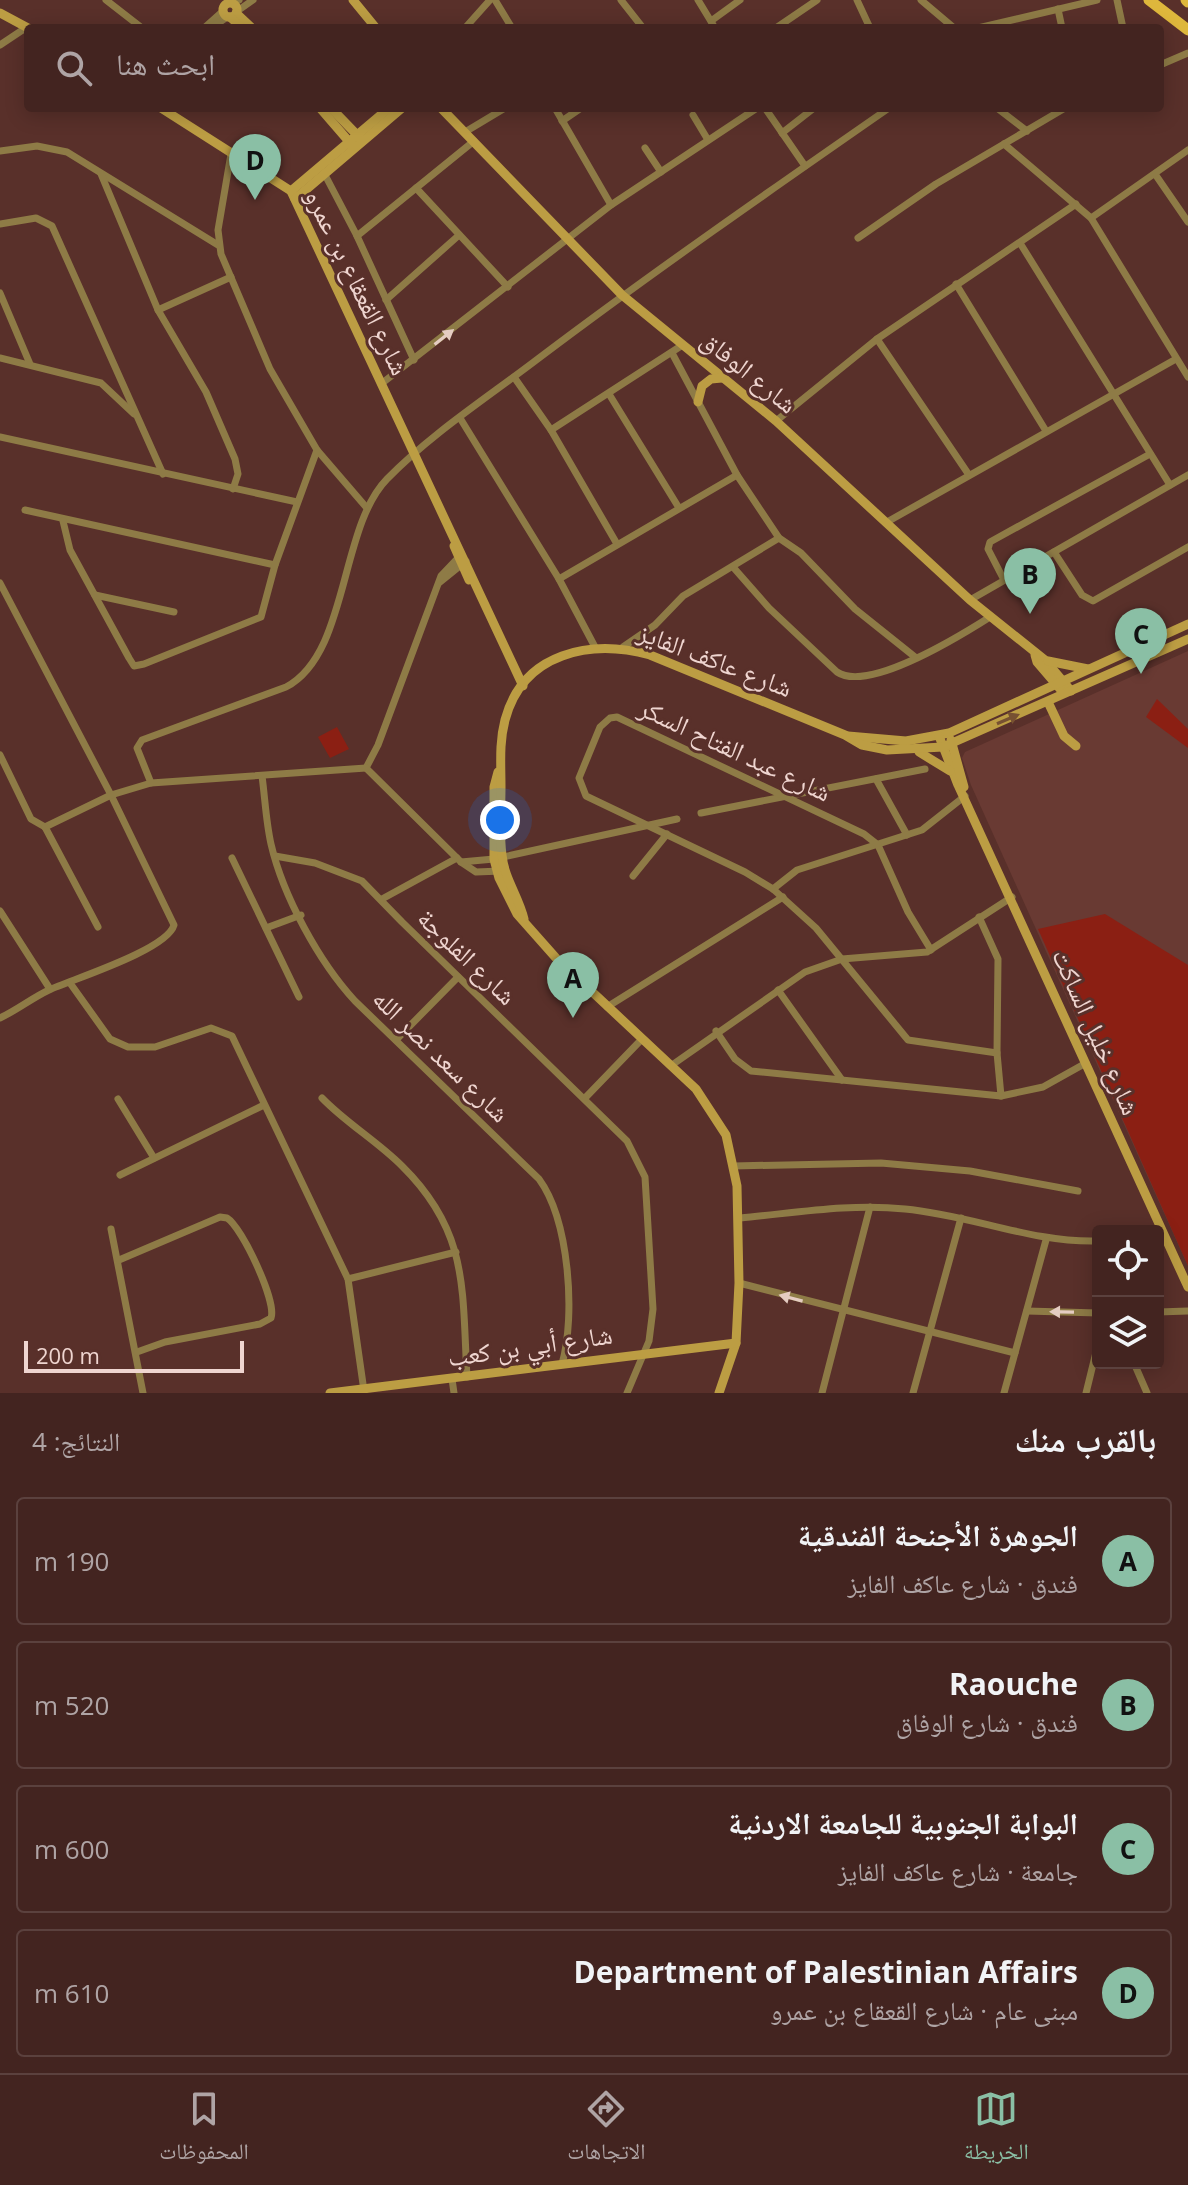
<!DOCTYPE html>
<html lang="ar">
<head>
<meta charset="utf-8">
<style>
  body { margin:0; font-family:"Open Sans","Noto Naskh Arabic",sans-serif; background:#4d302d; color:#f1f3f6; direction:rtl }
  .controls { position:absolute; right:24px; bottom:24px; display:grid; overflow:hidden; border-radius:8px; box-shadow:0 4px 20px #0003 }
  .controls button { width:72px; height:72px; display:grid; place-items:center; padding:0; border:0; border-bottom:2px solid #5b413e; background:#432420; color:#f1f3f6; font:40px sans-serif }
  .scale { position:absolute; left:24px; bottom:20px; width:220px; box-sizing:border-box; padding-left:8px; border:4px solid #efd5d0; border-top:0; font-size:22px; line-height:28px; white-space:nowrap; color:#efd5d0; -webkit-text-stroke:6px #59302a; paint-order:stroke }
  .you { position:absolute; left:500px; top:820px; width:28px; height:28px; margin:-20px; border:6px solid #fff; border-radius:50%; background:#1a73e8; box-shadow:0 0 0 12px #1a73e833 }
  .badge { display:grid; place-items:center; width:52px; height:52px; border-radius:50%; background:#8abfa5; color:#111; font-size:26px; font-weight:700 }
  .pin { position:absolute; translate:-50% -66px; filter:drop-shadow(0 2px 4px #0008) }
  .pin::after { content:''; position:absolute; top:42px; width:28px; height:24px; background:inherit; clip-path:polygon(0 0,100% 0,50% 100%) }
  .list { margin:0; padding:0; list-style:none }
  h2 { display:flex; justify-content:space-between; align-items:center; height:104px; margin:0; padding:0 32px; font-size:34px }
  h2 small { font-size:26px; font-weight:400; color:#afa4a5 }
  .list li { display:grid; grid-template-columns:52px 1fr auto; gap:24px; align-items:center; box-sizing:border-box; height:128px; margin:0 16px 16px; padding:0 16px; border:2px solid #5b413e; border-radius:8px }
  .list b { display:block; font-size:30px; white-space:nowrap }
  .list p { margin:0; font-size:26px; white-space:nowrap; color:#afa4a5 }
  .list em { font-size:26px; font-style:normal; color:#afa4a5 }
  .icon { flex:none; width:44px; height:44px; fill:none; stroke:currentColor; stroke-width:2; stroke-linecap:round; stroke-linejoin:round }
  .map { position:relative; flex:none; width:1188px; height:1393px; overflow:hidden; direction:ltr }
  .search { position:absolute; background:#432420; box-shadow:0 4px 20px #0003; left:24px; right:24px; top:24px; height:88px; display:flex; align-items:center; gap:20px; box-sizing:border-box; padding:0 28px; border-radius:8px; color:#afa4a5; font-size:30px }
  .sheet { height:680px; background:#432420 }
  nav { display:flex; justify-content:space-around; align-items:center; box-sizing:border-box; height:112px; border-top:2px solid #5b413e; background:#432420; font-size:22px; color:#afa4a5 }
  nav a { display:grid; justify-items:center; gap:4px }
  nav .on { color:#8abfa5 }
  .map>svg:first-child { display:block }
</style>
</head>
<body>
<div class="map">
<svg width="1188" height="1393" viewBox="0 0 1188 1393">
  <rect width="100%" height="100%" fill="#59302a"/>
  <!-- built -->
  <polygon fill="#693a33" points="1188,651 1188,1266 971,785 962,758 965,752"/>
  <!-- green -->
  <g fill="#8b1f13">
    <polygon points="1157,699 1188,729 1188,748 1146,717"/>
    <polygon points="337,727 349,749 330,758 318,737"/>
    <polygon points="1105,914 1188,965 1188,1266 1038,929"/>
  </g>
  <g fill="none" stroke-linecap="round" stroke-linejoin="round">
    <!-- street -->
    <g stroke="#8e7b46" stroke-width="7">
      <polyline points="106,0 142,28"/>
      <polyline points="495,0 512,28"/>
      <polyline points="621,0 643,28"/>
      <polyline points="698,0 715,28"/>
      <polyline points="857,0 870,28"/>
      <polyline points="921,0 954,28"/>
      <polyline points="1117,0 1123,28"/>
      <polyline points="232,3 239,0"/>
      <polyline points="1058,9 1062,28"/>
      <polyline points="236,12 253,0"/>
      <polyline points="711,21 740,0"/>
      <polyline points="204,28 223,11"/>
      <polyline points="211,28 227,17"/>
      <polyline points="465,28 490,0"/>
      <polyline points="776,28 817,0"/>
      <polyline points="978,28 1097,0"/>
      <polyline points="0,45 27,27"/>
      <polyline points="1160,65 1188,53"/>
      <polyline points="555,108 611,205"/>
      <polyline points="765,108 805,166"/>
      <polyline points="997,108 1027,131"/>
      <polyline points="693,115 708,140"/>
      <polyline points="562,121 581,108"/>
      <polyline points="465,132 505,108"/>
      <polyline points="782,133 814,108"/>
      <polyline points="1004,144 1091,218 1188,377"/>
      <polyline points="645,148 661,172"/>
      <polyline points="0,151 37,146 67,152 218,245"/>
      <polyline points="231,154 218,230 221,254 270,369 317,450 366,507"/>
      <polyline points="324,173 357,236 414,360"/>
      <polyline points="101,174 158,310 206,392 235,459 238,474 233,489"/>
      <polyline points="1155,174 1188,222"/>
      <polyline points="416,188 508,287"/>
      <polyline points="1091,218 1188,150"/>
      <polyline points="0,224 36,218 52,226 163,474"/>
      <polyline points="357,236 474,141"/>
      <polyline points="858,238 936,184 1065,108"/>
      <polyline points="1020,243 1170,485"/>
      <polyline points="956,284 1046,431"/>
      <polyline points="0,293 30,364"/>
      <polyline points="386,300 458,236"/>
      <polyline points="158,310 231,277"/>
      <polyline points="877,339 969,475"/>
      <polyline points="672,353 737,475 779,538 801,553 855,609 915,657"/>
      <polyline points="0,358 101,383 134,414"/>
      <polyline points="514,377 551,430 617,544"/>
      <polyline points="381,384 611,205 757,108"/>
      <polyline points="609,394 679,508"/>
      <polyline points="460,418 559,579 595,647"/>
      <polyline points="776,421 877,339 1076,204"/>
      <polyline points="551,430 681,346"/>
      <polyline points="0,437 297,502"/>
      <polyline points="25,510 275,565"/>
      <polyline points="63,521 70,550 129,658 134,666 144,664 261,617 275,565 317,450"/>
      <polyline points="887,522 1176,359"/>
      <polyline points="1054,552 1082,595 1093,601 1188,547"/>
      <path d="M733,567L769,608L837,672C868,693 960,636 990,617"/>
      <polyline points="559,579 737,475"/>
      <polyline points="1004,580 988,549 990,542 1150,454"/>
      <polyline points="440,582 466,561"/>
      <path d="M0,583L111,795L174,925C167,950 73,979 49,990C32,998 17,1010 0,1018"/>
      <polyline points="95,595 174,612"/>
      <polyline points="970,600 1188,475"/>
      <polyline points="623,647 655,625 683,596 779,538"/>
      <polyline points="0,755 31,819 45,827"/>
      <polyline points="366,768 378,745 441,576 460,556"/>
      <polyline points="366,768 461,862 476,872 501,871"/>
      <path d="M262,776C265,798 266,822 271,844C283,896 319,962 355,1001L539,1179C569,1220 576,1315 562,1364"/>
      <polyline points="876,779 907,835"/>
      <path d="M151,783L137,748L142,740L286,687C349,654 339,528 387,479C432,433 488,397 539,358C653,272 771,190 889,108"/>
      <polyline points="701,813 925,769"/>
      <polyline points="45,827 111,795 151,783 366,768"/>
      <polyline points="45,827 98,927"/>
      <polyline points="275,856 315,863 362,881 402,922 627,1141 645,1177 653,1309 649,1341 627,1393"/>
      <polyline points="232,858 299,997"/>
      <polyline points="461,862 494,859 677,819"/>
      <polyline points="633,876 667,834"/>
      <polyline points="773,889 797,870 922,830 965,796"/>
      <polyline points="382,899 457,858"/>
      <polyline points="0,911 50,989"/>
      <polyline points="979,917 998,959 997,1053 1001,1096"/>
      <polyline points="266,928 301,915"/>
      <polyline points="931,950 908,912 878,845 864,834 617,717 610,718 600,727 579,778 586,796 745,872 773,889 816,928 908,1040 997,1053"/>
      <polyline points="70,983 110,1039 128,1047 155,1047 211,1028 232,1036 348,1279 364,1391"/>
      <polyline points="778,990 842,1080"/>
      <polyline points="607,1007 783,897"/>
      <polyline points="716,1031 735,1059 751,1071 1001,1096 1043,1087 1086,1063"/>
      <polyline points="396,1040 458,977"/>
      <polyline points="672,1065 805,972 842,959 927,952 1012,897"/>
      <polyline points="586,1097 641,1040"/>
      <path d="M322,1098C346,1123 377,1141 402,1166C469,1232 462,1289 467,1377"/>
      <polyline points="118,1099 154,1158"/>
      <polyline points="733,1166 881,1163 970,1171 1078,1191"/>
      <polyline points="120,1175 264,1105"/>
      <path d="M740,1218C795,1213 850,1203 905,1209C971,1215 1032,1243 1098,1241"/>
      <polyline points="111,1229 143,1393"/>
      <path d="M119,1260L220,1217L227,1218C242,1227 277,1302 271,1318L260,1324L165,1342L137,1352"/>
      <polyline points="348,1279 456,1252"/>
      <polyline points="739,1283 1015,1353"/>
      <polyline points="1027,1311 1098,1313"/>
      <polyline points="1158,1312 1188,1311"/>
      <polyline points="1134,1363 1147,1393"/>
      <polyline points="452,1379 454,1393"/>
      <polyline points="822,1393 870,1207"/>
      <polyline points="913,1393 961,1218"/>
      <polyline points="1004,1393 1046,1240"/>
      <polyline points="1086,1393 1098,1344"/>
    </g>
    <!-- secondary -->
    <g stroke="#bc9d43" stroke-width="9">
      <polyline points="353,0 376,28"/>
      <circle cx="230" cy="10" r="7"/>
      <polyline points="0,13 28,28"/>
      <polyline points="236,13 252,28"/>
      <polyline points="230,17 242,28"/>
      <polyline points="161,108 291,191 523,686"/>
      <polyline points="320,108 352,145"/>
      <polyline points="331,108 360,138"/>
      <polyline points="441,108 622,295 776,421 970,600 1045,660 1071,691"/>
      <polyline points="291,191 389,108"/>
      <polyline points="295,199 402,108"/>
      <polyline points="698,402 702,386 711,379 722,378"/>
      <polyline points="454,546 469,580"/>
      <polyline points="1035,655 1037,662 1061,690"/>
      <polyline points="1048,661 1088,669"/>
      <polyline points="1048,702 1064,736 1076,746"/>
      <polyline points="848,736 906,741 949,733 1188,624"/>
      <polyline points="939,736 958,785 1188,1287"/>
      <polyline points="951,740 964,787"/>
      <polyline points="919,752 950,771"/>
      <polyline points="498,772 494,787 494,859 499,878 517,914 556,958 696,1089 726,1135 737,1186 739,1283 736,1343 719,1393"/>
      <path d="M524,919C519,897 504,878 502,855C499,833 501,810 501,787C501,764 499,743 505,720C523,652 591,639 650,655L845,735L862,745L887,750L943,747L1188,639"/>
      <polyline points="330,1393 736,1343"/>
    </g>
    <!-- primary -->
    <g stroke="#deb73c" stroke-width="11">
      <polyline points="1149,0 1188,30"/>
      <polyline points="1186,0 1188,2"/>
    </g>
  </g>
  <!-- one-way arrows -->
  <defs><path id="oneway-solid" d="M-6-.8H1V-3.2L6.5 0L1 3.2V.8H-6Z" transform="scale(2)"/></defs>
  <g fill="#e5ccc2">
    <use href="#oneway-solid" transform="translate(444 337) rotate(-38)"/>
    <use href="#oneway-solid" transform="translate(791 1298) rotate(-165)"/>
    <use href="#oneway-solid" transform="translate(1062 1312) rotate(-179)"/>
  </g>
  <use fill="#775132" href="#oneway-solid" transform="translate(1008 719) rotate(-23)"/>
  <g text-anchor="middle" stroke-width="6" stroke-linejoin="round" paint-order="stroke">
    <!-- street labels -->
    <g font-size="26" fill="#efd5d0" stroke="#59302a">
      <text transform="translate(357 282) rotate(64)" y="9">شارع القعقاع بن عمرو</text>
      <text transform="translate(749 372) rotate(39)" y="9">شارع الوفاق</text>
      <text transform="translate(715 660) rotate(21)" y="9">شارع عاكف الفايز</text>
      <text transform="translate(735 750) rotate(25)" y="9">شارع عبد الفتاح السكر</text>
      <text transform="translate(467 957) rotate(44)" y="9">شارع الفلوجة</text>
      <text transform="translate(1096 1032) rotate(66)" y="9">شارع خليل الساكت</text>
      <text transform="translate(441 1056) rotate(44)" y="9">شارع سعد نصر الله</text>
      <text transform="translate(530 1346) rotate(-8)" y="9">شارع أبي بن كعب</text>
    </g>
  </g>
</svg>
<div class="controls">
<button><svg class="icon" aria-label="locate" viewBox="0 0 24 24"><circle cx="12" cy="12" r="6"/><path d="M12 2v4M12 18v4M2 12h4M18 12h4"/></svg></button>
<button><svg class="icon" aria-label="layers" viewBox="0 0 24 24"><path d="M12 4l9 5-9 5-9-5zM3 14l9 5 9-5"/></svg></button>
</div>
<div class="scale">200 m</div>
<div class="you"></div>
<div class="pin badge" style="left:573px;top:1018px">A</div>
<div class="pin badge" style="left:1030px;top:614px">B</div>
<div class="pin badge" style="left:1141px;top:674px">C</div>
<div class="pin badge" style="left:255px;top:200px">D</div>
<div class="search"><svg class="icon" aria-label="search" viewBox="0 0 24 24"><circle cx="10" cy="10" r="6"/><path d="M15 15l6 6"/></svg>ابحث هنا</div>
</div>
<section class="sheet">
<h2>بالقرب منك<small>النتائج: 4</small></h2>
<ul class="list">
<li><span class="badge">A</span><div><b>الجوهرة الأجنحة الفندقية</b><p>فندق · شارع عاكف الفايز</p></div><em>190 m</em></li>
<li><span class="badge">B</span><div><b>Raouche</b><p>فندق · شارع الوفاق</p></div><em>520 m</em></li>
<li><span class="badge">C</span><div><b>البوابة الجنوبية للجامعة الاردنية</b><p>جامعة · شارع عاكف الفايز</p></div><em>600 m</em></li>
<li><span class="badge">D</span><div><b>Department of Palestinian Affairs</b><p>مبنى عام · شارع القعقاع بن عمرو</p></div><em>610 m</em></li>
</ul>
</section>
<nav>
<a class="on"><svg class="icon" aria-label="map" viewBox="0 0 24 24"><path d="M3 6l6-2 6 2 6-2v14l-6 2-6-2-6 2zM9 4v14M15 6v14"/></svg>الخريطة</a>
<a><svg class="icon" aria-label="directions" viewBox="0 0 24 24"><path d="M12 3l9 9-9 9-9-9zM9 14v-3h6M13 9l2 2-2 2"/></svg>الاتجاهات</a>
<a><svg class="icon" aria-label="saved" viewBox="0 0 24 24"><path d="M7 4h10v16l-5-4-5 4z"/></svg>المحفوظات</a>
</nav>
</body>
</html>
